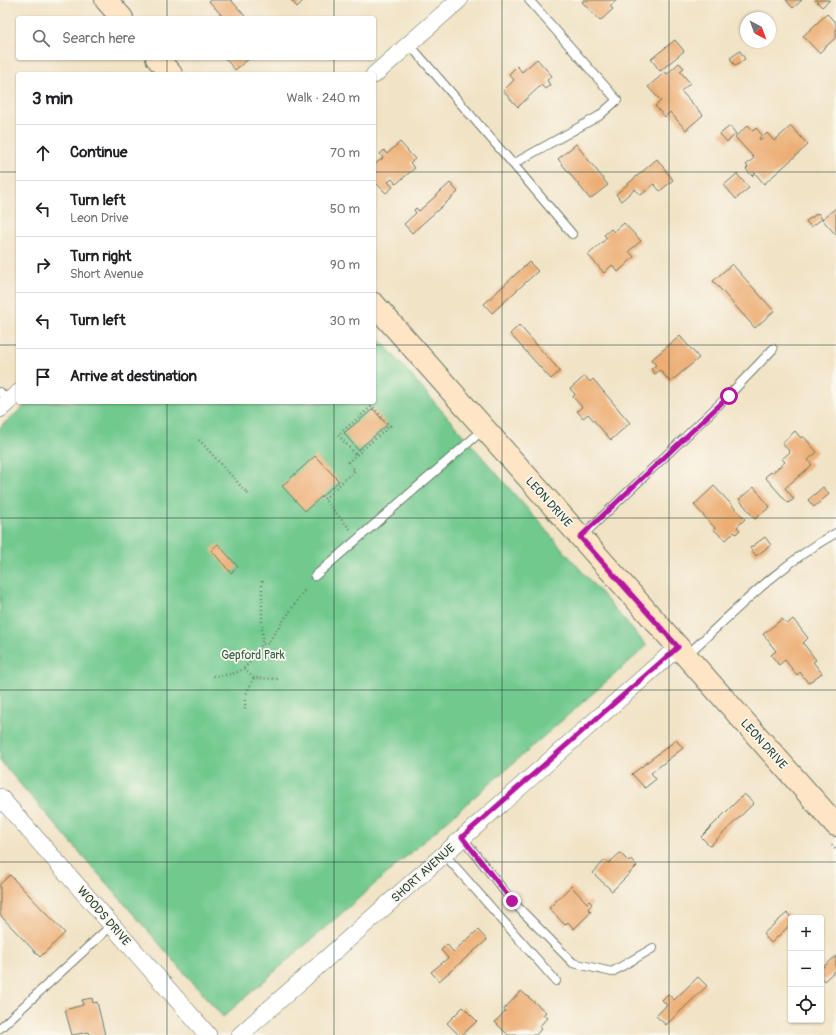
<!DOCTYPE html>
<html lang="en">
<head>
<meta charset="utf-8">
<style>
  body { margin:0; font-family:Pangolin,sans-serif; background:#f2f2f2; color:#202124 }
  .controls { position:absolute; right:12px; bottom:12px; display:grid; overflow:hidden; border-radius:4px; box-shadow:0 1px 3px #0004 }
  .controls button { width:36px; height:36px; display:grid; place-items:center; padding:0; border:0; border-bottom:1px solid #e0e0e0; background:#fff; color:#202124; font:20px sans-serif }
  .compass { position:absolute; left:740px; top:12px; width:36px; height:36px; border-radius:50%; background:#fff; box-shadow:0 1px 3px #0004; rotate:139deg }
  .stop { position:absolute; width:12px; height:12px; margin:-9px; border:3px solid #b5179e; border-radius:50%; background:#fff }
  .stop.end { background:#b5179e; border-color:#fff; box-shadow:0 1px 4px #0008 }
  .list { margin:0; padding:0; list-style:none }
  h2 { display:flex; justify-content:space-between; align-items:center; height:52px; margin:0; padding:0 16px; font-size:17px }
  h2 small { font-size:13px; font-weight:400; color:#757577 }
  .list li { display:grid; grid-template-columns:26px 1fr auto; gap:12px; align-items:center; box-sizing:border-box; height:56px; padding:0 16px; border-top:1px solid #e0e0e0 }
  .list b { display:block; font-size:15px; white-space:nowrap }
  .list p { margin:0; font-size:13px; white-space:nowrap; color:#757577 }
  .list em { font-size:13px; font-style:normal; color:#757577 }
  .icon { flex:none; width:22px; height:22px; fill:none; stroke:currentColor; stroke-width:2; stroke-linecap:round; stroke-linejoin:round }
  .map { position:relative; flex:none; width:836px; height:1035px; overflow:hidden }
  .search { position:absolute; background:#fff; box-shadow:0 1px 3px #0004; left:16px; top:16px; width:360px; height:44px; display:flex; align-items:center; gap:10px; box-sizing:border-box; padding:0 14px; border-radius:4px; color:#757577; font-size:15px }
  .panel { position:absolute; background:#fff; box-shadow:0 1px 3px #0004; left:16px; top:72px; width:360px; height:332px; border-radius:4px }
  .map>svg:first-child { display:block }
</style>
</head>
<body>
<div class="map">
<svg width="836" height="1035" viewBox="0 0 836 1035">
  <rect width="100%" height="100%" fill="#fbf7ec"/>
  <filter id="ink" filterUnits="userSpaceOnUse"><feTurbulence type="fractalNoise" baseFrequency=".025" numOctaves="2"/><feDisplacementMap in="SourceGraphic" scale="8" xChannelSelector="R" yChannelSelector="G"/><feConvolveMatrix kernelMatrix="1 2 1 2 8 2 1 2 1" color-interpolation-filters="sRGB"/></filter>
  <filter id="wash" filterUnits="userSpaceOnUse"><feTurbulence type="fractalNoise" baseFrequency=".012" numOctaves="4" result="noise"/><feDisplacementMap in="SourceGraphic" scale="16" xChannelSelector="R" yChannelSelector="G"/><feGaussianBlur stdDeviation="0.9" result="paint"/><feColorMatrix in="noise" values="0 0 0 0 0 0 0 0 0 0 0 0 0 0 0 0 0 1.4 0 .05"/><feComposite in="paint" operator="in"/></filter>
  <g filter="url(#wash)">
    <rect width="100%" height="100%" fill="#f1e3c6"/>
    <!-- green -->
    <polygon fill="#71c98e" stroke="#488361" points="374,333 647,646 223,1017 0,761 0,427 29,402 374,402"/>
    <g id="blocks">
      <!-- building -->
      <g fill="#edae74">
        <polygon points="210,0 231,0 245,16 242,18 224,18 209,1"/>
        <polygon points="291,0 304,0 297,7"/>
        <polygon points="584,0 617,0 610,6 613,9 600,21 582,2"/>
        <polygon points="786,0 802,0 793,8"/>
        <polygon points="815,0 830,0 822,7"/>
        <polygon points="827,14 836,23 836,37 819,53 803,36"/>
        <polygon points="675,40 684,51 660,71 651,59"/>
        <polygon points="740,51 745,59 735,66 730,58"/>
        <polygon points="225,58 250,58 235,70"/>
        <polygon points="537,59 552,76 547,80 550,85 545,89 541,85 518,107 503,91 514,80 509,74 517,66 522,72"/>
        <polygon points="679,63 684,68 680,71 690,83 681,91 703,115 686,130 670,112 665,117 655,106 661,101 648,87 665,72 667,74"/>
        <polygon points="748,125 753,131 756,128 762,135 759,138 760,140 767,133 774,141 791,126 808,145 764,184 755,173 752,176 746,169 748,167 746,165 754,158 735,137"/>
        <polygon points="730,126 736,134 727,142 720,134"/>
        <polygon points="400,142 415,159 410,163 415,168 396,184 392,179 388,182 393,187 386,193 374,181 374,165 383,158 380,154 384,150 387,154"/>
        <polygon points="576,144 608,185 590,199 558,159"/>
        <polygon points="657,159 673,180 660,191 654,184 641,195 635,189 621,201 616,194"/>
        <polygon points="737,174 749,188 736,199 724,185"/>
        <polygon points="450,183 458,192 412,233 404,224 416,213 414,210 416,208 419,211"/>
        <polygon points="836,208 836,233 835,234 822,219"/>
        <polygon points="818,213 822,219 811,227 806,221"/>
        <polygon points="624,223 641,241 629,251 634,257 618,272 612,265 604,273 588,255 607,238 604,235 611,229 614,232"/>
        <polygon points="529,262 538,271 492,313 484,304"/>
        <polygon points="732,264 774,311 755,328 713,281"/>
        <polygon points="519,325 560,371 551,379 510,334"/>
        <polygon points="680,336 699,358 670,382 660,370 655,374 651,369 656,365 651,360"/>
        <polygon points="585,376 590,382 593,379 630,423 611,440 588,414 583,418 577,411 582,407 573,397 575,394 570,389"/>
        <polygon points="373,409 387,425 358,450 344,433"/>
        <polygon points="795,431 801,438 803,436 817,452 808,460 812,465 785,488 794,499 788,503 765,477 771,472 772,473 785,462 782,459 790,452 782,443"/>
        <polygon points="315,456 339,481 305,511 282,486"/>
        <polygon points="714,486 745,519 737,527 740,530 736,534 734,532 726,540 714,530 715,528 694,505"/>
        <polygon points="754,487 770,507 755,519 739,499"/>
        <polygon points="823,487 829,494 814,507 808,500"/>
        <polygon points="765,537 771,545 756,556 750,548"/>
        <polygon points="218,544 238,567 231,573 211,550"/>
        <polygon points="782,619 787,624 793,619 808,638 803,643 816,660 813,662 822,673 808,683 800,672 797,675 785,660 779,665 771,655 776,651 763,634"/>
        <polygon points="676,740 683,748 651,773 656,779 645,788 632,774"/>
        <polygon points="744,794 754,803 710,846 701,837"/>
        <polygon points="620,853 629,862 631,859 637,866 612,891 593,873 605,860 609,863"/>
        <polygon points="10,875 65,933 40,957 0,915 0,884"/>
        <polygon points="571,886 587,903 589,901 592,904 588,909 591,912 574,929 568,922 565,925 549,908"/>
        <polygon points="787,913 791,917 791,924 771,943 763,934"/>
        <polygon points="478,930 487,940 439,981 431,972 448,958 441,950 447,944 453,952"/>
        <polygon points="836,956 836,970 824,981 821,977 821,969"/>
        <polygon points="698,977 707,986 666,1025 656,1016 667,1005 662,1000 668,994 674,1000"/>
        <polygon points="521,991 546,1012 543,1015 547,1018 539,1027 541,1029 536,1035 508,1035 495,1022 505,1011 504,1009"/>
        <polygon points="92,998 93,1003 97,1002 105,1035 90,1035 89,1032 72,1035 65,1010 83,1005 82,1000"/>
        <polygon points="463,1007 477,1021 462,1035 459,1035 447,1023"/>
      </g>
    </g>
  </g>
  <g filter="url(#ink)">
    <use href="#blocks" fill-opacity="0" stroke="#687767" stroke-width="1"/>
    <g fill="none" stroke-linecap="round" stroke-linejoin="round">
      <!-- lane casing -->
      <g stroke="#687767" stroke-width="10">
        <g id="lane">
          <polyline points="409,44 513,164 599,116 617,100 529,0"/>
          <polyline points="513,164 572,234"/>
          <polyline points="0,392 9,401"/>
          <polyline points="582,536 729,395 773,349"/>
          <polyline points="315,576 484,429"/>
          <path d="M687,655C734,612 780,564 836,533"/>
          <polyline points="462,837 512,901 573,963 612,972 653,948"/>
          <polyline points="444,854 556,981"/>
          <polyline points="0,1028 112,925"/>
        </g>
      </g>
      <!-- street casing -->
      <g stroke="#687767" stroke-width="18">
        <g id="street">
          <polyline points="374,75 459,0"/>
          <polyline points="0,409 18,393"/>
          <polyline points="0,797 208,1035"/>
          <polyline points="240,1035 678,647"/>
        </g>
      </g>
      <!-- secondary casing -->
      <g stroke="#687767" stroke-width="24">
        <g id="secondary">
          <polyline points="106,0 122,18"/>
          <polyline points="157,58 171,74"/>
          <polyline points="374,304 836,825"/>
        </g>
      </g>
      <!-- path -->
      <g stroke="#687767" stroke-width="2.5" stroke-dasharray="1 3" stroke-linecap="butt">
        <polyline points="199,440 249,495"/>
        <polyline points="350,529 324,499 355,470 348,462 390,426 372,406 338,435 356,455"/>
        <polyline points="262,581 262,644 267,644 306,588"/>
        <polyline points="244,669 254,678 280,679"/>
        <path d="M213,676C245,674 245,669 262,644"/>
        <polyline points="245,709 245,696 254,678"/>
        <polyline points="832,845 836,850"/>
      </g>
      <!-- lane -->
      <use href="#lane" stroke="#fff" stroke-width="8"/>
      <!-- street -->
      <use href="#street" stroke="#fff" stroke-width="17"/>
      <!-- secondary -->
      <use href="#secondary" stroke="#fde5c5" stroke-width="22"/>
    </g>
  </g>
  <g fill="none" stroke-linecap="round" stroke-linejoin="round" filter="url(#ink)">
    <!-- route -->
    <polyline stroke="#b5179e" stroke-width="5" points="512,901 462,837 678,647 580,537 729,396"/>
  </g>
  <!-- grid -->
  <path fill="none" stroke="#1f3d34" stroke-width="1" stroke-opacity="0.55" d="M167,0V18M334,0V18M502,0V1035M669,0V1035M167,58V74M334,58V74M0,172H18M374,172H836M0,345H18M374,345H836M167,402V1035M334,402V1035M0,518H836M0,690H836M0,862H836"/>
  <g text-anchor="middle" stroke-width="3.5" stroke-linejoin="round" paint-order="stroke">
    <!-- street labels -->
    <g font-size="12" fill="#1f3d34" stroke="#fbf7ec">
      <text transform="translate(549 502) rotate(48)" y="4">LEON DRIVE</text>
      <text transform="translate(764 744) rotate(48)" y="4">LEON DRIVE</text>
      <text transform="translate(423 873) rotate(-42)" y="4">SHORT AVENUE</text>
      <text transform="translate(104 916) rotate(49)" y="4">WOODS DRIVE</text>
    </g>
    <!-- park labels -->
    <g font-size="12" fill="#34604a" stroke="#fbf7ec">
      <text x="253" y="659">Gepford Park</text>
    </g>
  </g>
</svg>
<div class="controls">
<button>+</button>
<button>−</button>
<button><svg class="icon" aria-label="locate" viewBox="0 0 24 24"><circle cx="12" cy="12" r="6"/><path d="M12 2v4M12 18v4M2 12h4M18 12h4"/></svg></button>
</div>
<svg class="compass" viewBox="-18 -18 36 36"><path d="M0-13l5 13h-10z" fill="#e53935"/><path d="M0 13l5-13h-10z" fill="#757577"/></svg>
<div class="stop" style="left:729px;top:396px"></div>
<div class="stop end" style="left:512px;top:901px"></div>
<div class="search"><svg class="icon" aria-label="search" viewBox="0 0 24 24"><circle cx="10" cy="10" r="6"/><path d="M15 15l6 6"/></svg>Search here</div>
<section class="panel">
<h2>3 min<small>Walk · 240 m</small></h2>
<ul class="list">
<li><svg class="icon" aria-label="ahead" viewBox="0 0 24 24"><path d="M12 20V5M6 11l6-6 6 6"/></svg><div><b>Continue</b></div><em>70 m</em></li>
<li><svg class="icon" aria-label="left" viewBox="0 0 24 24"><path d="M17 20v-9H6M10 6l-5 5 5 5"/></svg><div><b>Turn left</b><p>Leon Drive</p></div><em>50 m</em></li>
<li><svg class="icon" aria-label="right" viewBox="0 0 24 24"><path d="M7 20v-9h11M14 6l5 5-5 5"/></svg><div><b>Turn right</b><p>Short Avenue</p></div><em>90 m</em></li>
<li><svg class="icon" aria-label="left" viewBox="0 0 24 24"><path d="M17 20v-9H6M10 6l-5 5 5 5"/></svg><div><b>Turn left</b></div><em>30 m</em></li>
<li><svg class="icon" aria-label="arrive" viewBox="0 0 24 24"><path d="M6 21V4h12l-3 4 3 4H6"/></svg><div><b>Arrive at destination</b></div></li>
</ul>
</section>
</div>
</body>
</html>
